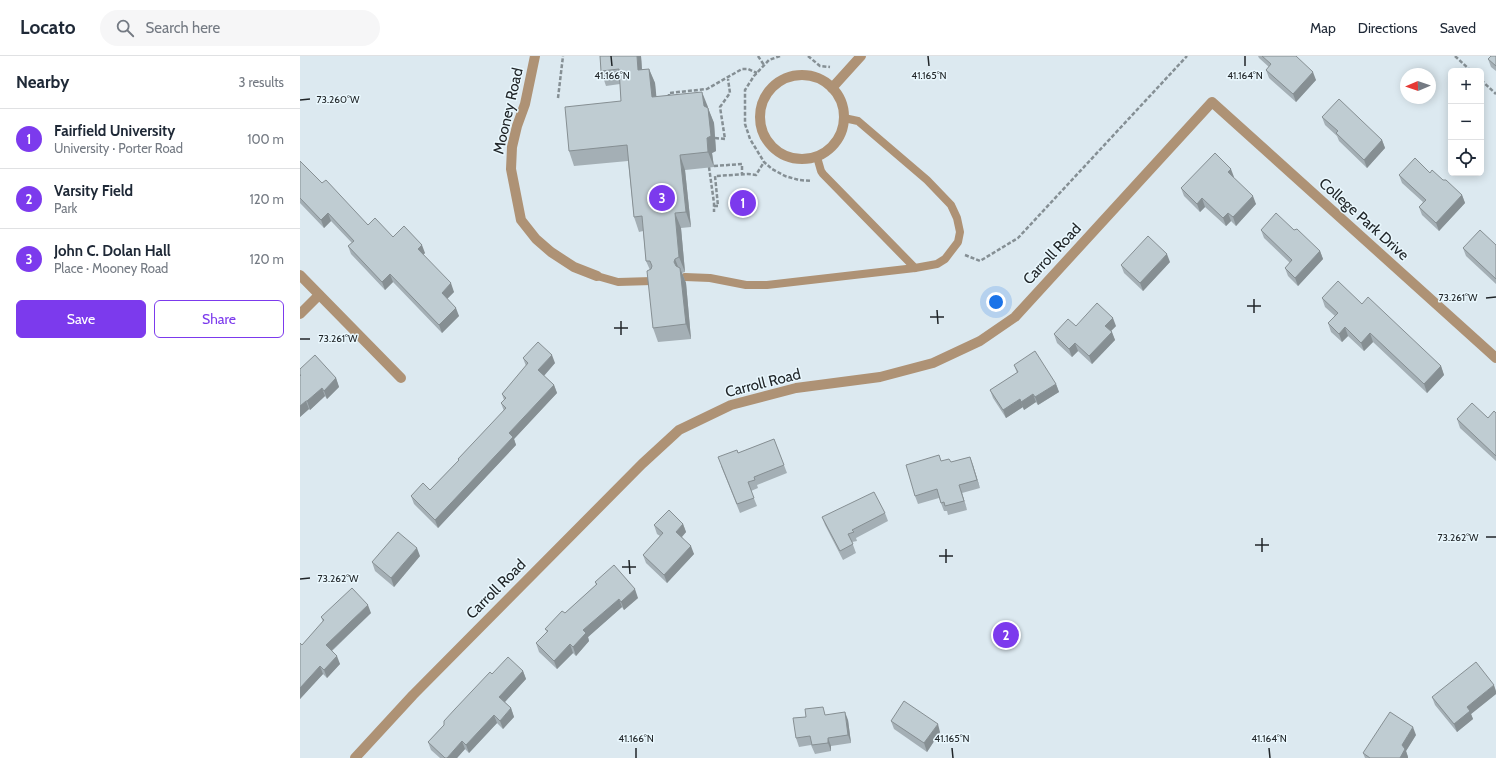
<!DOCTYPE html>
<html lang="en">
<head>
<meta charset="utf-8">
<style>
  body { margin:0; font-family:Cabin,sans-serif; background:#f6f6f7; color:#1f2937 }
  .controls { position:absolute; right:12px; top:12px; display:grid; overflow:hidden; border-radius:6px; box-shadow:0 2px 10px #0003 }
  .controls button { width:36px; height:36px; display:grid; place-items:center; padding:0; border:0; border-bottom:1px solid #e0e1e3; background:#fff; color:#1f2937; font:20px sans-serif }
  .compass { position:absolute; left:1100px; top:12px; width:36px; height:36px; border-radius:50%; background:#fff; box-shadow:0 2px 10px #0003; rotate:268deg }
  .you { position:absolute; left:696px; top:246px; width:14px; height:14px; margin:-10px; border:3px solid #fff; border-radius:50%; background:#1a73e8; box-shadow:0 0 0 6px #1a73e833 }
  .badge { display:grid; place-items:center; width:26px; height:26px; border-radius:50%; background:#7c3aed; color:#fff; font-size:13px; font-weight:700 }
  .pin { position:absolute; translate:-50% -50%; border:2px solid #fff; box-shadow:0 1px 4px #0006 }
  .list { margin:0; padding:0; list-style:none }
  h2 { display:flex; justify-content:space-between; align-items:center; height:52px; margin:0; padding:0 16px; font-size:17px }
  h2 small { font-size:13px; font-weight:400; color:#747a83 }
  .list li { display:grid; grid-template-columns:26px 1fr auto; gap:12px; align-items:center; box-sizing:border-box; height:60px; padding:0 16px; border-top:1px solid #e0e1e3 }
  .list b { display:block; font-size:15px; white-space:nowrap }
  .list p { margin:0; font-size:13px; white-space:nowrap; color:#747a83 }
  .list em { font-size:13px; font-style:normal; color:#747a83 }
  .actions { display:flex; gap:8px; padding:12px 16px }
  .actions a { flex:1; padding:9px 0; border:1px solid #7c3aed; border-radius:6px; text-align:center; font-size:14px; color:#7c3aed }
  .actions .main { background:#7c3aed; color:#fff }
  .icon { flex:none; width:22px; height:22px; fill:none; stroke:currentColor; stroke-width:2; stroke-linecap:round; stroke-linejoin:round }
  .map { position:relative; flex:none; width:1196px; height:702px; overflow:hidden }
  header { display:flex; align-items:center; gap:24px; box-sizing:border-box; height:56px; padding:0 20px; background:#fff; border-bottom:1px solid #e0e1e3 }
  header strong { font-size:19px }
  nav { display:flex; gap:22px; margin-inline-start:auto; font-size:14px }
  .search { width:280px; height:36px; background:#f6f6f7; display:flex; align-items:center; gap:10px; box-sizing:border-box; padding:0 14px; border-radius:22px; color:#747a83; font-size:15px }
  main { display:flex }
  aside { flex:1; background:#fff }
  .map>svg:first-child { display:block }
</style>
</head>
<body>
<header>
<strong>Locato</strong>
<div class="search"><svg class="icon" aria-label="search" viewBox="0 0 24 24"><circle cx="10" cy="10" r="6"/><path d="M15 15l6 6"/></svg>Search here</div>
<nav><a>Map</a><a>Directions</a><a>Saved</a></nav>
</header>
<main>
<aside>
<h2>Nearby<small>3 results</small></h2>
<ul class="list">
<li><span class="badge">1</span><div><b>Fairfield University</b><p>University · Porter Road</p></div><em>100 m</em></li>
<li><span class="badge">2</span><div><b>Varsity Field</b><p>Park</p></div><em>120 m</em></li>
<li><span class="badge">3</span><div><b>John C. Dolan Hall</b><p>Place · Mooney Road</p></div><em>120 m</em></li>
</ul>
<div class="actions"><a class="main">Save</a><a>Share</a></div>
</aside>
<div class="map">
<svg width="1196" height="702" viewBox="0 0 1196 702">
  <rect width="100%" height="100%" fill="#dce9f0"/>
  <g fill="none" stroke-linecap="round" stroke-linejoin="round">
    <!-- path -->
    <g stroke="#858f94" stroke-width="2.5" stroke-dasharray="4 2" stroke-linecap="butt">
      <polyline points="458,0 464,9"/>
      <polyline points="480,0 469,4 454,20 445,34 445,68 450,83 464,106 472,113 485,120 499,124 512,125"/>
      <polyline points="508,0 520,10 530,11"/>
      <polyline points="1155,0 1171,15"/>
      <polyline points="1181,24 1196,38"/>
      <polyline points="258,42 263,0"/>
      <polyline points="369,42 369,37 407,33 442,13 448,13 457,17"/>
      <polyline points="415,82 425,83 420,51 430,37 428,23"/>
      <polyline points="414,110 442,108 442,118"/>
      <polyline points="409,111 414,147 414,156"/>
      <polyline points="414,150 418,150 415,120 448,118 456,119 464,106"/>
      <polyline points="665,199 680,205 718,182 887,0"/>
    </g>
    <!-- service -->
    <g stroke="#ae9275" stroke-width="8">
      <polyline points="517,101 521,115 523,118 615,212"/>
      <polyline points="297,220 318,226 352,225"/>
      <polyline points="385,221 410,222 446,229 467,229 615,212 637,208 645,203 658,186 660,176 657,162 651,149 627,124 558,65 544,62"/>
    </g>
    <!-- minor -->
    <g stroke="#ae9275" stroke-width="10">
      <polyline points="235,0 225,48 217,70 212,91 211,113 221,164 236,183 251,196 274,211 297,220"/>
      <circle cx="502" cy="61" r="42"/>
      <polyline points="532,32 561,0"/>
      <polyline points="0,219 101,322"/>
      <polyline points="0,258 19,239"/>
      <polyline points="55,702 113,639 342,408 379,374 431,349 496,332 580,321 633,307 680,285 715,261 912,46 1196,302"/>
    </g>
  </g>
  <!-- wall -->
  <g fill="#a4afb5">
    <polygon points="300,0 341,0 342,13 349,13 355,27 356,41 408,52 414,67 416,95 412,97 414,111 385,114 391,171 381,172 385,216 382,217 386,227 391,283 358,286 353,272 350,214 346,205 343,175 339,176 334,161 328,105 274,110 269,95 321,45 320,28 306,30 301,15"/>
    <polygon points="958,0 996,0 1016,24 996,46 969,22 966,14 969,11 959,2"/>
    <polygon points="1196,0 1196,15 1191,11 1188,3"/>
    <polygon points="1022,61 1082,84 1085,92 1067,112 1039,85 1037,80 1025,69"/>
    <polygon points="0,105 22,127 68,169 125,197 123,199 154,236 147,243 159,260 142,277 93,226 85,234 51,198 48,190 52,187 31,165 24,172 0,147"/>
    <polygon points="1130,117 1143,124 1162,139 1165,147 1139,175 1122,159 1119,151 1123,146 1102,127 1099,119"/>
    <polygon points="934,121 933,122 956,148 936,170 931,165 926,170 905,151 900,156 884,140 881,132"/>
    <polygon points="961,174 994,174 1020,195 1023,203 998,230 988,220 985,212 990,207 964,182"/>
    <polygon points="1196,189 1196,228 1166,200 1163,192"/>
    <polygon points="870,206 843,235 824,217 821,209"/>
    <polygon points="1022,242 1062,248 1141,310 1144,319 1127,337 1073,286 1064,295 1048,280 1042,286 1031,276 1028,267 1035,260 1025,251"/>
    <polygon points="776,270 816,270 811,275 815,284 792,308 778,295 772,301 757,287 754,278"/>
    <polygon points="223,302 255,307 244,320 254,329 257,337 214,383 216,389 138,472 114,448 111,440 130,434 159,404 158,403 204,355 201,347 204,344 202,338 226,310"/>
    <polygon points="714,309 756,328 759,336 738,349 736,346 724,354 723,351 706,362 693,342 690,334 717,317"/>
    <polygon points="0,313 36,322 39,331 27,343 25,340 10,354 9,353 0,361"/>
    <polygon points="1196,357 1196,405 1160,372 1157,363 1188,362"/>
    <polygon points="474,383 487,417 457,429 458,432 451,435 457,450 440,457 421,410 438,397"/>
    <polygon points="670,401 680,432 662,437 667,454 648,459 647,455 644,455 639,442 618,448 615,440 641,405 651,406"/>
    <polygon points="585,457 588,465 556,482 557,485 552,486 556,497 543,504 525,469 522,461"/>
    <polygon points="383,468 386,476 382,481 394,498 367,527 346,507 343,499 360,480 357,478 354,469"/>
    <polygon points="120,500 94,531 75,515 72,506"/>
    <polygon points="295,526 338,542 324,554 322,551 288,581 289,585 276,600 273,597 257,613 239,596 236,587 247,576 245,573 265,557 296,529"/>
    <polygon points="71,557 32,595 40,608 27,622 23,618 0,643 0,587 2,589 23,566 21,561"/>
    <polygon points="223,615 226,623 205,646 211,652 214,661 203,673 197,667 169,697 165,693 157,702 140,702 131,694 128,686 192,618"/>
    <polygon points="1196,635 1196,638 1171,658 1173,663 1157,676 1135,649 1132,641"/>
    <polygon points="526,659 548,664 551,687 531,690 531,695 515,698 511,689 499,691 496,682"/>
    <polygon points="591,665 640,676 627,696 594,673"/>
    <polygon points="1116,679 1106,695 1108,701 1108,702 1065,702 1063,697"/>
  </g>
  <!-- shaded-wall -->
  <g fill="#868f93">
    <polygon points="337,0 341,0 343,29 338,14"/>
    <polygon points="349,13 355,27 358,56 352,41"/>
    <polygon points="1013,16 1016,24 996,46 993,38"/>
    <polygon points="402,36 408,51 409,65 404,50"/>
    <polygon points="408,52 414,67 416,95 412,97 414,111 408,96 407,82"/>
    <polygon points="1082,84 1085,92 1067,112 1064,104"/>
    <polygon points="380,99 385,114 391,171 386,156"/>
    <polygon points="931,113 934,121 931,125 928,116"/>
    <polygon points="1162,139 1165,147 1139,175 1136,167"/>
    <polygon points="953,140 956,148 936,170 933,161"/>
    <polygon points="902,142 905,151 900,156 897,148"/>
    <polygon points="28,157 31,165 24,172 21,164"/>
    <polygon points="375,157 381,172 385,216 379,201"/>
    <polygon points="928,157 931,165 926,170 923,162"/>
    <polygon points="122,189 125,197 121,201 118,193"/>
    <polygon points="1020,195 1023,203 998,230 995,222"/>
    <polygon points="867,198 870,206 843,235 840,227"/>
    <polygon points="375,203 381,218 374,206"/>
    <polygon points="380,212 386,227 391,283 386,268"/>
    <polygon points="90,218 93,226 85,234 82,226"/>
    <polygon points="151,227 154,236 145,245 142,237"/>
    <polygon points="156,252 159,260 142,277 139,269"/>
    <polygon points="813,262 816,270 808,278 805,270"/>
    <polygon points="1045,271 1048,280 1042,286 1039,278"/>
    <polygon points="812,276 815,284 792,308 789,300"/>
    <polygon points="1070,277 1073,286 1064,295 1061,287"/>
    <polygon points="775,287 778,295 772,301 769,293"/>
    <polygon points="252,299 255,307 241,323 238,314"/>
    <polygon points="1141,310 1144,319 1127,337 1124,328"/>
    <polygon points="36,322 39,331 27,343 24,335"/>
    <polygon points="756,328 759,336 738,349 735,341"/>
    <polygon points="254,329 257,337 214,383 216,389 138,472 135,464 209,377"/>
    <polygon points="22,332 25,340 10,354 7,345"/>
    <polygon points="733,338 736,346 724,354 721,346"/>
    <polygon points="720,343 723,351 706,362 703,354"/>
    <polygon points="6,345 9,353 0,361 0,350"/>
    <polygon points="670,401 673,409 680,432 677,424"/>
    <polygon points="659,429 662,437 667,454 664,445"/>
    <polygon points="383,468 386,476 379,484 376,476"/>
    <polygon points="391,490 394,498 367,527 364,519"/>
    <polygon points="117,492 120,500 94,531 91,522"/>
    <polygon points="335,533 338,542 324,554 321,546"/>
    <polygon points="319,543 322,551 288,581 289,585 276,600 273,591 283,574"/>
    <polygon points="68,549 71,557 29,597 26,589"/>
    <polygon points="270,588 273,597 257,613 254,605"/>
    <polygon points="37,600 40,608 27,622 24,614"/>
    <polygon points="20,610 23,618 0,643 0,632"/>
    <polygon points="223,615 226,623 202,649 199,641"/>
    <polygon points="1194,629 1196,635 1196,638 1171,658 1173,663 1157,676 1154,668 1167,651"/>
    <polygon points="211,652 214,661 203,673 200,665"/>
    <polygon points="545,656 548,664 551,687 548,679"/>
    <polygon points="194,659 197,667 169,697 166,689"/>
    <polygon points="638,668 640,676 627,696 624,687"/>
    <polygon points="1113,671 1116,679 1106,695 1108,701 1108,702 1100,702 1102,689"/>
    <polygon points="528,682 531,690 531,695 528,687"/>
    <polygon points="162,685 165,693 157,702 147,702"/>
  </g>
  <!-- building -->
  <g fill="#bfccd2" stroke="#868f93">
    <polygon points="300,0 337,0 338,14 349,13 352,41 402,36 404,50 408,52 411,80 407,82 408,96 380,99 386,156 375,157 379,201 375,203 374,206 376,210 380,212 386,268 353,272 347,215 351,213 352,210 350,205 346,205 342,160 334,161 327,89 269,95 265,51 321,45 319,13 301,15"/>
    <polygon points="962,0 996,0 1013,16 993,38 966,14 971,8"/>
    <polygon points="1191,0 1196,0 1196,10 1188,3"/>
    <polygon points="1039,43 1082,84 1064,104 1036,77 1038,75 1022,61"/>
    <polygon points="915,97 931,113 928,116 953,140 933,161 928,157 923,162 902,142 897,148 881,132"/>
    <polygon points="1115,102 1130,117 1132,114 1143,124 1146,124 1162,139 1136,167 1119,151 1126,144 1099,119"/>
    <polygon points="0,105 22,127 26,124 68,169 75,162 93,181 104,170 122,189 118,193 151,227 142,237 156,252 139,269 90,218 82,226 48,190 54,185 28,157 21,164 0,142"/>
    <polygon points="976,157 994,174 997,173 1020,195 995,222 985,212 992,204 961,174"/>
    <polygon points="1180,174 1196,189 1196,223 1163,192"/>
    <polygon points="848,180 867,198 840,227 821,209"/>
    <polygon points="1038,225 1062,248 1068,241 1141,310 1124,328 1070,277 1061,287 1045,271 1039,278 1028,267 1038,257 1022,242"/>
    <polygon points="797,247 813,262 805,270 812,276 789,300 775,287 769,293 754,278 768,263 776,270"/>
    <polygon points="238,286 252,299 238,314 254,329 209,377 213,381 135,464 111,440 123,427 130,434 159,404 158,403 206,352 201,347 206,342 202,338 228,307 223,302"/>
    <polygon points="735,295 756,328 735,341 733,338 721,346 720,343 703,354 690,334 718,316 714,309"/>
    <polygon points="15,299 36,322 24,335 22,332 7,345 6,345 0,350 0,320 1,319 0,319 0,313"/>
    <polygon points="1172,347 1188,362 1194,355 1196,357 1196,400 1157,363"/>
    <polygon points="474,383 484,409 454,421 455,424 448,426 454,442 437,448 418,401 437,394 438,397"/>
    <polygon points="639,399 641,405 649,403 651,406 670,401 677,424 659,429 664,445 645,450 644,446 641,447 637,433 615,440 606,409"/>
    <polygon points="574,436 585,457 552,474 554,476 548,478 553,488 540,495 522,461"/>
    <polygon points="369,454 383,468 376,476 391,490 364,519 343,499 363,477 354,469"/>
    <polygon points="98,476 117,492 91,522 72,506"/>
    <polygon points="314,509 335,533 321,546 319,543 283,574 286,577 273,591 270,588 254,605 236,587 248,575 245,573 262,555 265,557 297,528 295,526"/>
    <polygon points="52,532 68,549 26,589 37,600 24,614 20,610 0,632 0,587 2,589 24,564 21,561"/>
    <polygon points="208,601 223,615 199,641 211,652 200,665 194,659 166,689 162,685 147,702 145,702 128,686 144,669 144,665 155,653 190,616 192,618"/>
    <polygon points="1176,606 1194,629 1167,651 1170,655 1154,668 1132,641"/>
    <polygon points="604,645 638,668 624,687 591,665"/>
    <polygon points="523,651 525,659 545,656 548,679 528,682 528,687 512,689 510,680 496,682 493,662 506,661 505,653"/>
    <polygon points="1090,656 1113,671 1102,689 1105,693 1100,702 1070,702 1063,697"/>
  </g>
  <!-- ticks -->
  <path fill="none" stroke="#202528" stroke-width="1.5" d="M311,0L312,10M628,0L629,10M945,0V10M0,44L10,43M1186,242L1196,241M954,243V257M947,250H961M637,254L638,268M630,261H644M321,265V279M314,272H328M0,283H10M1186,481H1196M962,482V496M955,489H969M646,493V507M639,500H653M329,504L330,518M322,511H336M0,523L10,522M336,692V702M652,692L653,702M969,692L970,702"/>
  <g text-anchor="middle" stroke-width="3" stroke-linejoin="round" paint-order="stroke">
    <!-- street labels -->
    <g font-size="15" fill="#202528" stroke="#e9f7fd">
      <text transform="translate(208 55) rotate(-77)" y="5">Mooney Road</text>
      <text transform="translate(1064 163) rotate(42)" y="5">College Park Drive</text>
      <text transform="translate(752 198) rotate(-47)" y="5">Carroll Road</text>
      <text transform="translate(463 327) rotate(-14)" y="5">Carroll Road</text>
      <text transform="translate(196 533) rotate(-45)" y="5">Carroll Road</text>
    </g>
  </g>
  <g font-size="10" text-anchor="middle" fill="#202528" stroke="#e9f7fd" stroke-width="3" stroke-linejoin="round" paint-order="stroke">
    <text x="312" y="23">41.166°N</text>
    <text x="629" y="23">41.165°N</text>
    <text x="945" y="23">41.164°N</text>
    <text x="38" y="47">73.260°W</text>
    <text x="1158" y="245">73.261°W</text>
    <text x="38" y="286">73.261°W</text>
    <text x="1158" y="485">73.262°W</text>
    <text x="38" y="526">73.262°W</text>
    <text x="336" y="686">41.166°N</text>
    <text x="652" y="686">41.165°N</text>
    <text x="969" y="686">41.164°N</text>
  </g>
</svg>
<div class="controls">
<button>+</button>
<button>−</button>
<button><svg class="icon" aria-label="locate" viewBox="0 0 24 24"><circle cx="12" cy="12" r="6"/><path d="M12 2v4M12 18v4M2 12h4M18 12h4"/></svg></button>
</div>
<svg class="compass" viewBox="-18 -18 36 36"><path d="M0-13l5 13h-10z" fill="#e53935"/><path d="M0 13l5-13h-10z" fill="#747a83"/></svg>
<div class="you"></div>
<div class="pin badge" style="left:443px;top:147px">1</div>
<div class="pin badge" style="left:706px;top:579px">2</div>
<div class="pin badge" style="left:362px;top:142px">3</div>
</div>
</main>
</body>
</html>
